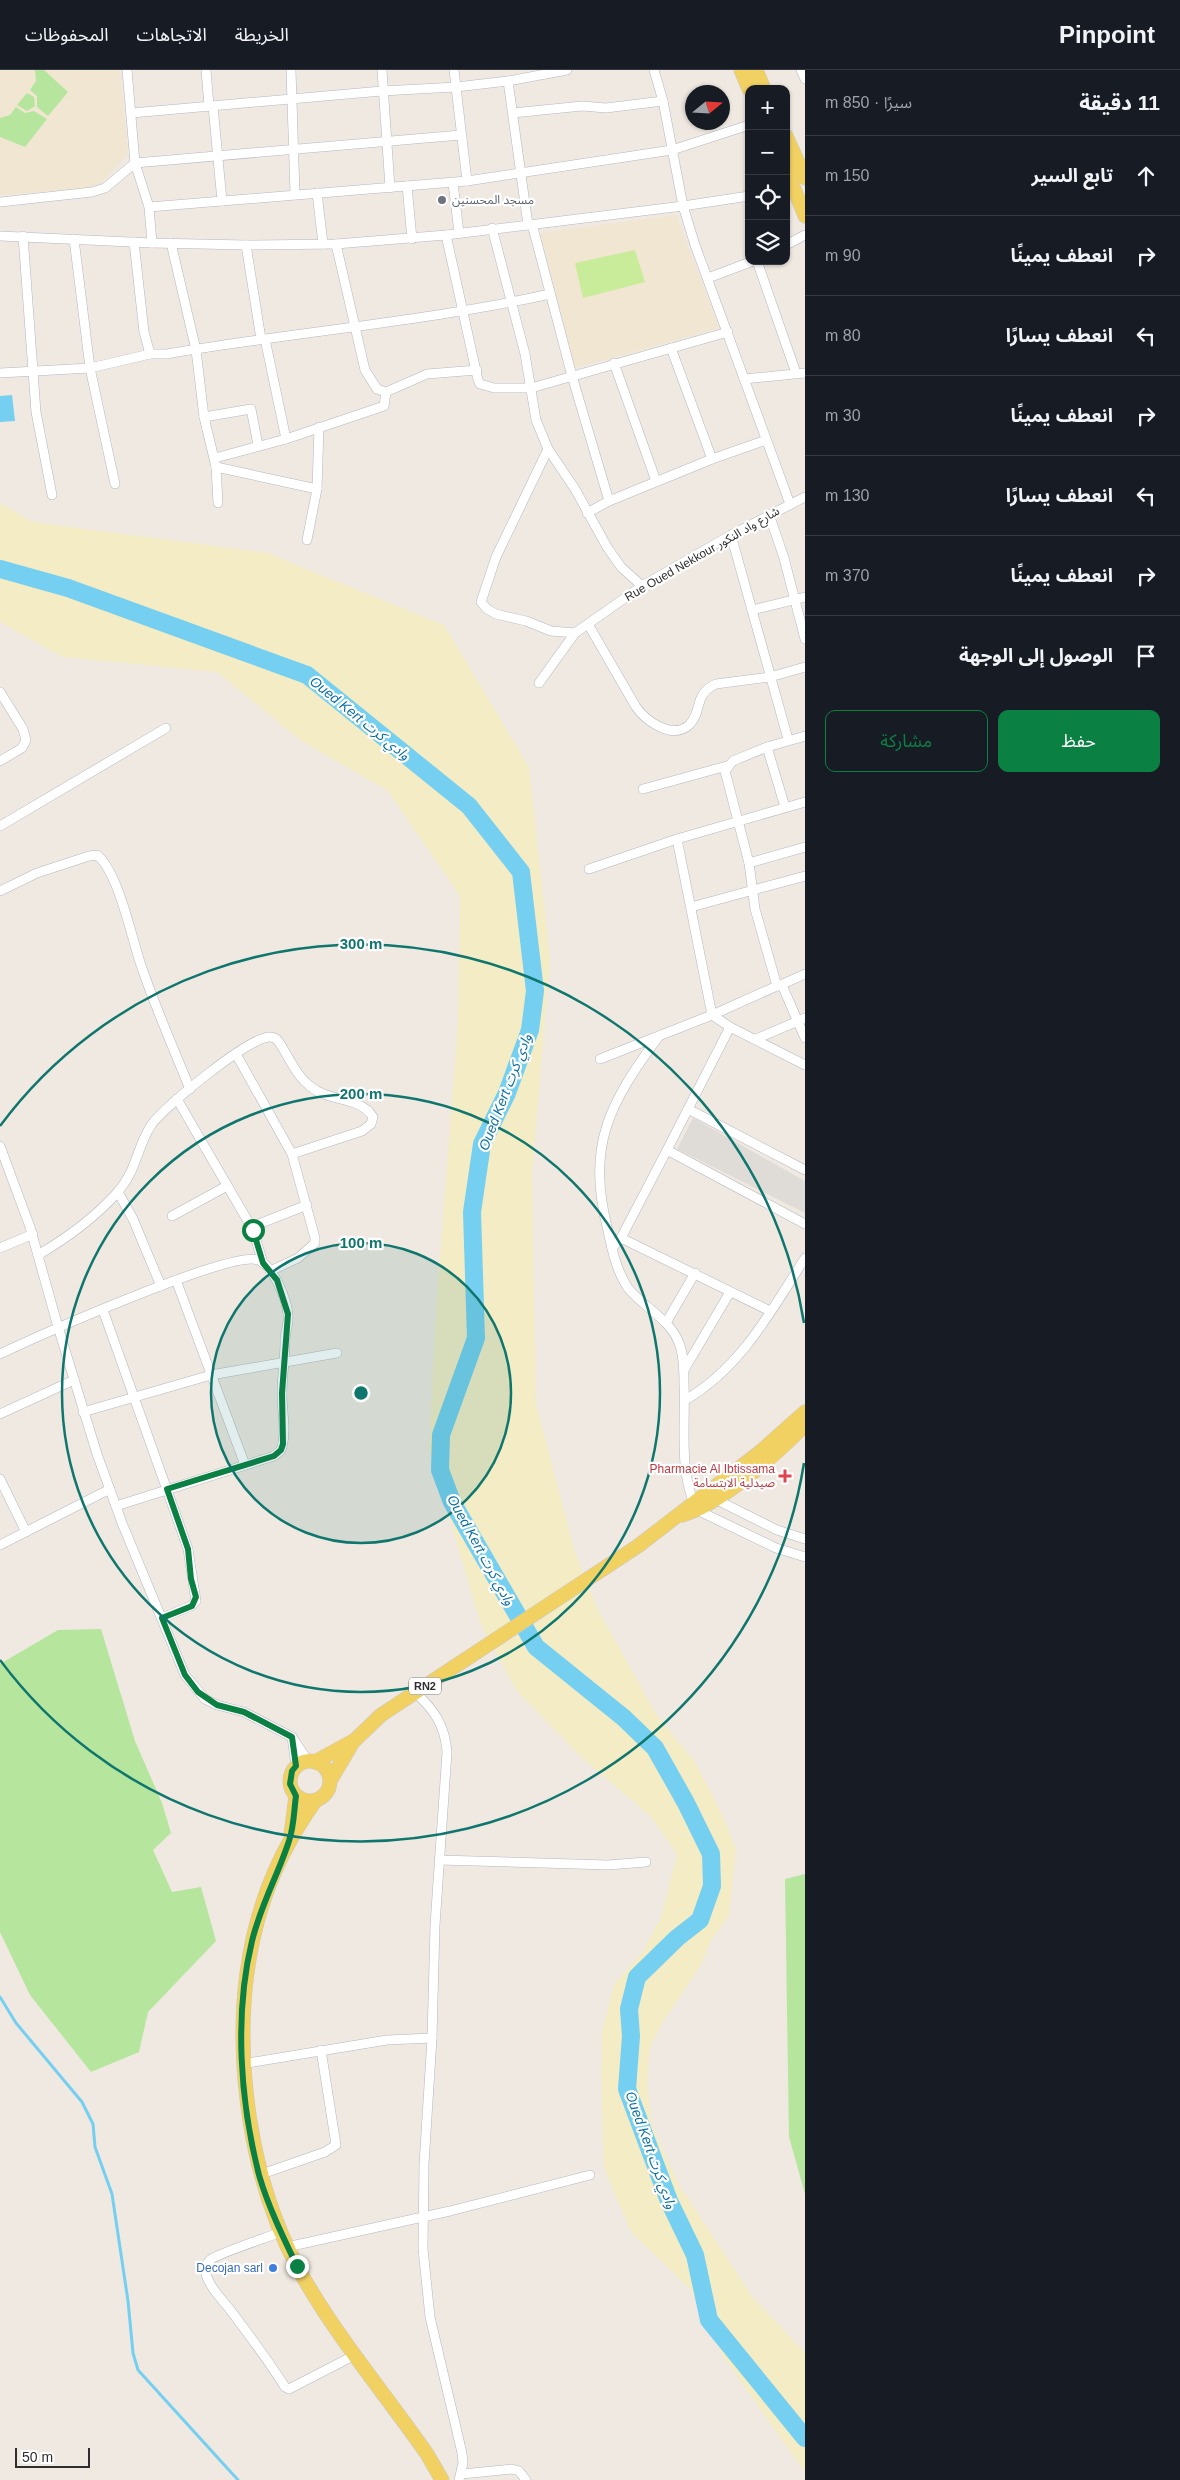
<!DOCTYPE html>
<html lang="ar">
<head>
<meta charset="utf-8">
<style>
  body { margin:0; font-family:Helvetica,"Noto Sans Arabic",sans-serif; background:#242831; color:#f1f3f6; direction:rtl }
  .controls { position:absolute; right:15px; top:15px; display:grid; overflow:hidden; border-radius:10px; box-shadow:0 1px 4px #0004 }
  .controls button { width:45px; height:45px; display:grid; place-items:center; padding:0; border:0; border-bottom:1px solid #363941; background:#171b24; color:#f1f3f6; font:25px sans-serif }
  .compass { position:absolute; left:685px; top:15px; width:45px; height:45px; border-radius:50%; background:#171b24; box-shadow:0 1px 4px #0004; rotate:72deg }
  .scale { position:absolute; left:15px; bottom:12px; width:75px; box-sizing:border-box; padding-left:5px; border:2px solid #2e2e2e; border-top:0; font-size:14px; line-height:18px; white-space:nowrap; color:#2e2e2e; -webkit-text-stroke:4px #fff; paint-order:stroke }
  .stop { position:absolute; width:15px; height:15px; margin:-11px; border:4px solid #0b8043; border-radius:50%; background:#fff }
  .stop.end { background:#0b8043; border-color:#fff; box-shadow:0 1px 5px #0008 }
  .list { margin:0; padding:0; list-style:none }
  h2 { display:flex; justify-content:space-between; align-items:center; height:65px; margin:0; padding:0 20px; font-size:21px }
  h2 small { font-size:16px; font-weight:400; color:#9ea1a6 }
  .list li { display:grid; grid-template-columns:32px 1fr auto; gap:15px; align-items:center; box-sizing:border-box; height:80px; padding:0 20px; border-top:1px solid #363941 }
  .list b { display:block; font-size:19px; white-space:nowrap }
  .list em { font-size:16px; font-style:normal; color:#9ea1a6 }
  .actions { display:flex; gap:10px; padding:15px 20px }
  .actions a { flex:1; padding:11px 0; border:1px solid #0b8043; border-radius:10px; text-align:center; font-size:18px; color:#0b8043 }
  .actions .main { background:#0b8043; color:#fff }
  .icon { flex:none; width:28px; height:28px; fill:none; stroke:currentColor; stroke-width:2; stroke-linecap:round; stroke-linejoin:round }
  .map { position:relative; flex:none; width:805px; height:2410px; overflow:hidden; direction:ltr }
  header { display:flex; align-items:center; gap:30px; box-sizing:border-box; height:70px; padding:0 25px; background:#171b24; border-bottom:1px solid #363941 }
  header strong { font-size:24px }
  nav { display:flex; gap:28px; margin-inline-start:auto; font-size:18px }
  main { display:flex }
  aside { flex:1; background:#171b24 }
  .map>svg:first-child { display:block }
</style>
</head>
<body>
<header>
<strong>Pinpoint</strong>
<nav><a>الخريطة</a><a>الاتجاهات</a><a>المحفوظات</a></nav>
</header>
<main>
<aside>
<h2>11 دقيقة<small>سيرًا · 850 m</small></h2>
<ul class="list">
<li><svg class="icon" aria-label="ahead" viewBox="0 0 24 24"><path d="M12 20V5M6 11l6-6 6 6"/></svg><div><b>تابع السير</b></div><em>150 m</em></li>
<li><svg class="icon" aria-label="right" viewBox="0 0 24 24"><path d="M7 20v-9h11M14 6l5 5-5 5"/></svg><div><b>انعطف يمينًا</b></div><em>90 m</em></li>
<li><svg class="icon" aria-label="left" viewBox="0 0 24 24"><path d="M17 20v-9H6M10 6l-5 5 5 5"/></svg><div><b>انعطف يسارًا</b></div><em>80 m</em></li>
<li><svg class="icon" aria-label="right" viewBox="0 0 24 24"><path d="M7 20v-9h11M14 6l5 5-5 5"/></svg><div><b>انعطف يمينًا</b></div><em>30 m</em></li>
<li><svg class="icon" aria-label="left" viewBox="0 0 24 24"><path d="M17 20v-9H6M10 6l-5 5 5 5"/></svg><div><b>انعطف يسارًا</b></div><em>130 m</em></li>
<li><svg class="icon" aria-label="right" viewBox="0 0 24 24"><path d="M7 20v-9h11M14 6l5 5-5 5"/></svg><div><b>انعطف يمينًا</b></div><em>370 m</em></li>
<li><svg class="icon" aria-label="arrive" viewBox="0 0 24 24"><path d="M6 21V4h12l-3 4 3 4H6"/></svg><div><b>الوصول إلى الوجهة</b></div></li>
</ul>
<div class="actions"><a class="main">حفظ</a><a>مشاركة</a></div>
</aside>
<div class="map">
<svg width="805" height="2410" viewBox="0 0 805 2410">
  <rect width="100%" height="100%" fill="#efe9e1"/>
  <!-- education -->
  <g fill="#f0e6d1">
    <polygon points="0,0 120,0 128,84 100,114 80,119 0,125"/>
    <polygon points="676,145 719,258 575,298 540,163"/>
  </g>
  <!-- green -->
  <g fill="#b6e59e">
    <polygon points="35,0 44,0 68,22 48,46 37,37 37,26 30,20 36,11"/>
    <polygon points="27,23 34,27 35,36 27,41 17,35"/>
    <polygon points="16,37 25,43 34,41 47,49 25,77 0,67 0,48 10,45"/>
    <polygon points="101,1559 135,1671 162,1733 171,1763 153,1780 172,1822 201,1817 216,1871 148,1942 139,1982 91,2002 30,1925 0,1862 0,1594 58,1560"/>
    <polygon points="805,1804 805,2124 789,2067 785,1809"/>
  </g>
  <!-- sand -->
  <polygon fill="#f3ecc5" points="0,433 32,452 267,483 444,555 529,697 550,890 532,1105 536,1334 575,1482 598,1540 658,1647 695,1692 720,1740 736,1778 729,1846 712,1869 701,1895 661,1955 650,1978 647,2011 652,2055 678,2113 752,2226 805,2283 805,2402 724,2288 690,2219 631,2162 604,2098 601,2004 602,1963 614,1914 642,1883 661,1848 677,1784 651,1747 579,1685 516,1620 481,1555 429,1379 436,1240 458,951 460,826 388,721 300,670 217,602 63,587 0,552"/>
  <!-- pitch -->
  <polygon fill="#c9ec9a" points="635,180 645,212 583,228 575,193"/>
  <!-- plaza -->
  <polygon fill="#dfdcd8" points="693,1048 805,1111 805,1143 677,1079"/>
  <!-- water -->
  <polygon fill="#75cff0" points="12,325 15,351 0,352 0,326"/>
  <g fill="none" stroke-linecap="round" stroke-linejoin="round">
    <!-- stream -->
    <polyline stroke="#75cff0" stroke-width="3" points="0,1927 16,1953 82,2032 93,2054 95,2077 112,2124 128,2231 133,2283 138,2300 238,2410"/>
    <!-- river -->
    <polyline stroke="#75cff0" stroke-width="18" points="0,499 68,518 307,605 469,736 521,802 535,921 530,960 507,1023 482,1074 472,1142 476,1268 441,1365 440,1400 452,1432 536,1577 624,1648 655,1678 686,1733 711,1784 712,1816 700,1850 677,1868 637,1907 629,1939 631,1966 627,2019 669,2131 695,2185 709,2250 805,2368"/>
    <!-- minor casing -->
    <g stroke="#b4b7c1" stroke-width="10">
      <g id="minor">
        <polyline points="127,0 135,93 149,137 152,173"/>
        <polyline points="206,0 209,36"/>
        <polyline points="291,0 295,124"/>
        <polyline points="382,0 390,118"/>
        <polyline points="454,0 467,111"/>
        <polyline points="654,0 663,31 683,136 695,175 790,434"/>
        <polyline points="801,0 805,9"/>
        <polyline points="508,11 528,155"/>
        <polyline points="213,36 222,131"/>
        <polyline points="132,43 382,21 456,17 508,11 567,0"/>
        <polyline points="513,43 582,36 606,38 663,31"/>
        <polyline points="453,113 459,163"/>
        <polyline points="407,116 412,169"/>
        <polyline points="317,123 323,174"/>
        <polyline points="0,132 92,122 105,118 135,93 461,65"/>
        <polyline points="149,137 467,111 672,80 749,55"/>
        <polyline points="532,154 572,306 609,431 587,443"/>
        <polyline points="492,158 525,284 536,350 548,379 575,419 607,477 621,497 642,516"/>
        <polyline points="446,165 478,310 480,314 494,318 531,318 728,262"/>
        <polyline points="0,166 152,173 246,175 336,174 446,165 683,136 749,126"/>
        <polyline points="23,166 36,342 52,425"/>
        <polyline points="74,169 90,298 115,414"/>
        <polyline points="134,172 144,262 150,284"/>
        <polyline points="171,173 196,280 204,347 216,397 218,433"/>
        <polyline points="336,174 365,300 377,319 386,322 427,304 477,300"/>
        <polyline points="246,175 261,269"/>
        <polyline points="786,175 805,165"/>
        <polyline points="757,191 796,303"/>
        <polyline points="708,208 753,191"/>
        <polyline points="265,269 286,369"/>
        <polyline points="671,278 712,389"/>
        <polyline points="614,293 656,411"/>
        <path d="M0,303L90,298L150,284H167C294,262 424,252 550,224"/>
        <polyline points="744,309 805,303"/>
        <polyline points="204,347 251,339 258,375"/>
        <polyline points="548,379 496,487 481,532 487,539 496,544 526,551 551,561 575,563 642,516 731,465 805,427"/>
        <polyline points="215,388 286,369 384,336 386,322"/>
        <polyline points="216,397 317,419"/>
        <polyline points="609,431 712,389 766,370"/>
        <polyline points="769,444 784,488 805,569"/>
        <polyline points="731,465 788,669"/>
        <polyline points="307,470 317,419 319,357"/>
        <polyline points="752,540 805,527"/>
        <path d="M588,554L636,637C646,651 672,670 689,655C703,642 693,624 716,614L770,607L805,597"/>
        <polyline points="539,613 575,563"/>
        <polyline points="0,622 23,659 26,670 22,678 0,691"/>
        <polyline points="643,719 727,696"/>
        <polyline points="785,737 767,677 805,666"/>
        <polyline points="0,756 166,658"/>
        <polyline points="677,769 712,945 730,957 688,1039 805,1100"/>
        <polyline points="749,793 805,777"/>
        <polyline points="589,799 677,769 805,732"/>
        <path d="M0,821L37,803L89,786L97,785C120,804 132,872 143,901C157,941 174,980 190,1019"/>
        <polyline points="691,837 805,806"/>
        <polyline points="782,915 805,968"/>
        <polyline points="778,916 805,904"/>
        <polyline points="730,957 805,995"/>
        <path d="M659,966C609,1034 586,1075 608,1161C612,1180 617,1202 628,1218C643,1237 670,1249 679,1273C684,1285 684,1301 684,1314C686,1354 678,1403 697,1440L776,1478L805,1487"/>
        <polyline points="756,969 805,948"/>
        <polyline points="236,984 292,1084 315,1168 315,1173 298,1188 270,1201"/>
        <polyline points="600,989 712,945 777,916 755,839 749,793 725,701 733,691 767,677"/>
        <polyline points="177,1029 253,1160 263,1193"/>
        <polyline points="0,1076 30,1157 58,1257 97,1384 122,1453 185,1605 205,1629 217,1635 244,1642 292,1667 308,1691"/>
        <polyline points="667,1080 688,1039"/>
        <polyline points="118,1122 133,1149 161,1216"/>
        <polyline points="172,1146 227,1116"/>
        <polyline points="251,1157 307,1135"/>
        <polyline points="621,1168 770,1241"/>
        <polyline points="0,1178 33,1164"/>
        <polyline points="612,1178 621,1168 667,1080 805,1154"/>
        <path d="M38,1185C67,1168 93,1149 116,1124C138,1100 136,1077 152,1054C165,1036 250,966 270,967C275,967 277,969 279,972C289,987 296,1006 311,1017C329,1032 360,1026 373,1047L371,1054L362,1061L292,1084"/>
        <polyline points="176,1210 245,1395"/>
        <polyline points="103,1240 188,1479 196,1531 191,1536 162,1548"/>
        <polyline points="666,1253 695,1203"/>
        <path d="M0,1284C36,1267 231,1180 258,1190C273,1195 287,1230 288,1245C289,1253 285,1262 285,1271C285,1289 282,1306 282,1324C282,1342 287,1363 281,1380L274,1386L116,1436"/>
        <polyline points="684,1300 730,1222"/>
        <path d="M685,1330C740,1299 772,1240 805,1188"/>
        <polyline points="83,1342 211,1305 337,1283"/>
        <polyline points="0,1344 74,1310"/>
        <polyline points="0,1409 26,1462"/>
        <polyline points="715,1429 777,1460 805,1469"/>
        <polyline points="0,1475 110,1419"/>
        <path d="M415,1622C434,1640 445,1655 447,1682L435,1855L432,1968L424,2094L423,2179L430,2247L462,2383L463,2393L459,2410"/>
        <polyline points="292,1667 296,1696"/>
        <polyline points="439,1790 608,1795 646,1792"/>
        <polyline points="242,1994 387,1970 432,1968"/>
        <polyline points="259,2105 325,2082 336,2075 321,1980"/>
        <path d="M281,2162C269,2167 216,2184 210,2190C205,2196 204,2200 207,2207C212,2221 223,2230 231,2241C250,2266 268,2290 285,2317L289,2319L355,2285"/>
        <polyline points="287,2177 450,2141 590,2105"/>
        <polyline points="462,2404 512,2399 519,2401 526,2410"/>
      </g>
    </g>
    <!-- primary casing -->
    <g stroke="#c9c9c9" stroke-width="15">
      <g id="primary">
        <polyline points="741,0 749,19"/>
        <polyline points="756,0 764,19"/>
        <polyline points="786,66 805,108"/>
        <polyline points="786,99 805,146"/>
        <path d="M682,1445C721,1434 774,1386 803,1357"/>
        <circle cx="310" cy="1711" r="20"/>
        <polyline points="315,1692 355,1670 381,1645 638,1476 760,1382 805,1342"/>
        <polyline points="330,1711 353,1672"/>
        <path d="M315,1731C307,1743 298,1756 291,1769C242,1855 235,1956 250,2051C258,2102 273,2152 298,2198C334,2264 384,2322 427,2384L442,2410"/>
        <polyline points="291,1764 296,1726"/>
      </g>
    </g>
    <!-- minor -->
    <use href="#minor" stroke="#fff" stroke-width="9"/>
    <!-- primary -->
    <use href="#primary" stroke="#f2d163" stroke-width="14"/>
  </g>
  <g fill="none" stroke-linecap="round" stroke-linejoin="round">
    <!-- route -->
    <path stroke="#0b8043" stroke-width="6" d="M253,1160L263,1193L277,1210L288,1244L282,1323L283,1374L281,1380L274,1386L167,1419L188,1479L191,1509L196,1527L192,1536L162,1548L185,1605L198,1622L217,1635L244,1642L292,1667L296,1696L292,1701L290,1714L296,1726C294,1740 294,1757 289,1771C278,1805 261,1834 252,1871C234,1945 240,2031 259,2105C268,2136 283,2167 297,2196"/>
  </g>
  <!-- distance rings -->
  <circle cx="361" cy="1323" r="150" fill="#0f766e" fill-opacity=".12"/>
  <g fill="none" stroke="#0f766e" stroke-width="2.5">
    <circle cx="361" cy="1323" r="150"/>
    <circle cx="361" cy="1323" r="299"/>
    <path d="M804 1393A449 449 0 0 1 0 1590M0 1056A449 449 0 0 1 804 1253"/>
  </g>
  <!-- markers -->
  <circle fill="#6b7280" stroke="#fff" stroke-width="2" cx="442" cy="130" r="5"/>
  <path fill="#e0444e" stroke="#fff" stroke-width="2" d="M782.5 1398.5h5v5h5v5h-5v5h-5v-5h-5v-5h5z"/>
  <circle fill="#3f7fe0" stroke="#fff" stroke-width="2" cx="273" cy="2198" r="5"/>
  <g text-anchor="middle" stroke-width="4.5" stroke-linejoin="round" paint-order="stroke">
    <!-- shield labels -->
    <rect fill="#fff" stroke="#6d6d6d" stroke-width="1" x="409" y="1607.5" width="32" height="17" rx="4"/>
    <g font-size="11" font-weight="bold" fill="#2e2e2e">
      <text x="425" y="1620">RN2</text>
    </g>
    <!-- worship labels -->
    <g font-size="12" fill="#5b616d" stroke="#fff" text-anchor="start">
      <text x="452" y="134">مسجد المحسنين</text>
    </g>
    <!-- street labels -->
    <g font-size="12" fill="#2e2e2e" stroke="#fff">
      <text transform="translate(702 484) rotate(-30)" y="4">Rue Oued Nekkour شارع واد النکور</text>
    </g>
    <!-- health labels -->
    <g font-size="12" fill="#be3a42" stroke="#fff" text-anchor="end">
      <text x="775" y="1403">Pharmacie Al Ibtissama<tspan x="775" dy="14">صيدلية الابتسامة</tspan></text>
    </g>
    <!-- shop labels -->
    <g font-size="12" fill="#366cbe" stroke="#fff" text-anchor="end">
      <text x="263" y="2202">Decojan sarl</text>
    </g>
    <!-- water labels -->
    <g font-size="14" font-style="italic" fill="#0d6fa3" stroke="#fff">
      <text transform="translate(360 648) rotate(39)" y="5">Oued Kert وادي كرت</text>
      <text transform="translate(505 1022) rotate(-69)" y="5">Oued Kert وادي كرت</text>
      <text transform="translate(481 1480) rotate(61)" y="5">Oued Kert وادي كرت</text>
      <text transform="translate(651 2080) rotate(70)" y="5">Oued Kert وادي كرت</text>
    </g>
  </g>
  <circle cx="361" cy="1323" r="8" fill="#0f766e" stroke="#fff" stroke-width="2.5"/>
  <g font-size="15" text-anchor="middle" font-weight="bold" fill="#0f766e" stroke="#fff" stroke-width="4.5" stroke-linejoin="round" paint-order="stroke">
    <text x="361" y="879">300 m</text>
    <text x="361" y="1029">200 m</text>
    <text x="361" y="1178">100 m</text>
  </g>
</svg>
<div class="controls">
<button>+</button>
<button>−</button>
<button><svg class="icon" aria-label="locate" viewBox="0 0 24 24"><circle cx="12" cy="12" r="6"/><path d="M12 2v4M12 18v4M2 12h4M18 12h4"/></svg></button>
<button><svg class="icon" aria-label="layers" viewBox="0 0 24 24"><path d="M12 4l9 5-9 5-9-5zM3 14l9 5 9-5"/></svg></button>
</div>
<svg class="compass" viewBox="-18 -18 36 36"><path d="M0-13l5 13h-10z" fill="#e53935"/><path d="M0 13l5-13h-10z" fill="#9ea1a6"/></svg>
<div class="scale">50 m</div>
<div class="stop" style="left:253px;top:1160px"></div>
<div class="stop end" style="left:297px;top:2196px"></div>
</div>
</main>
</body>
</html>
